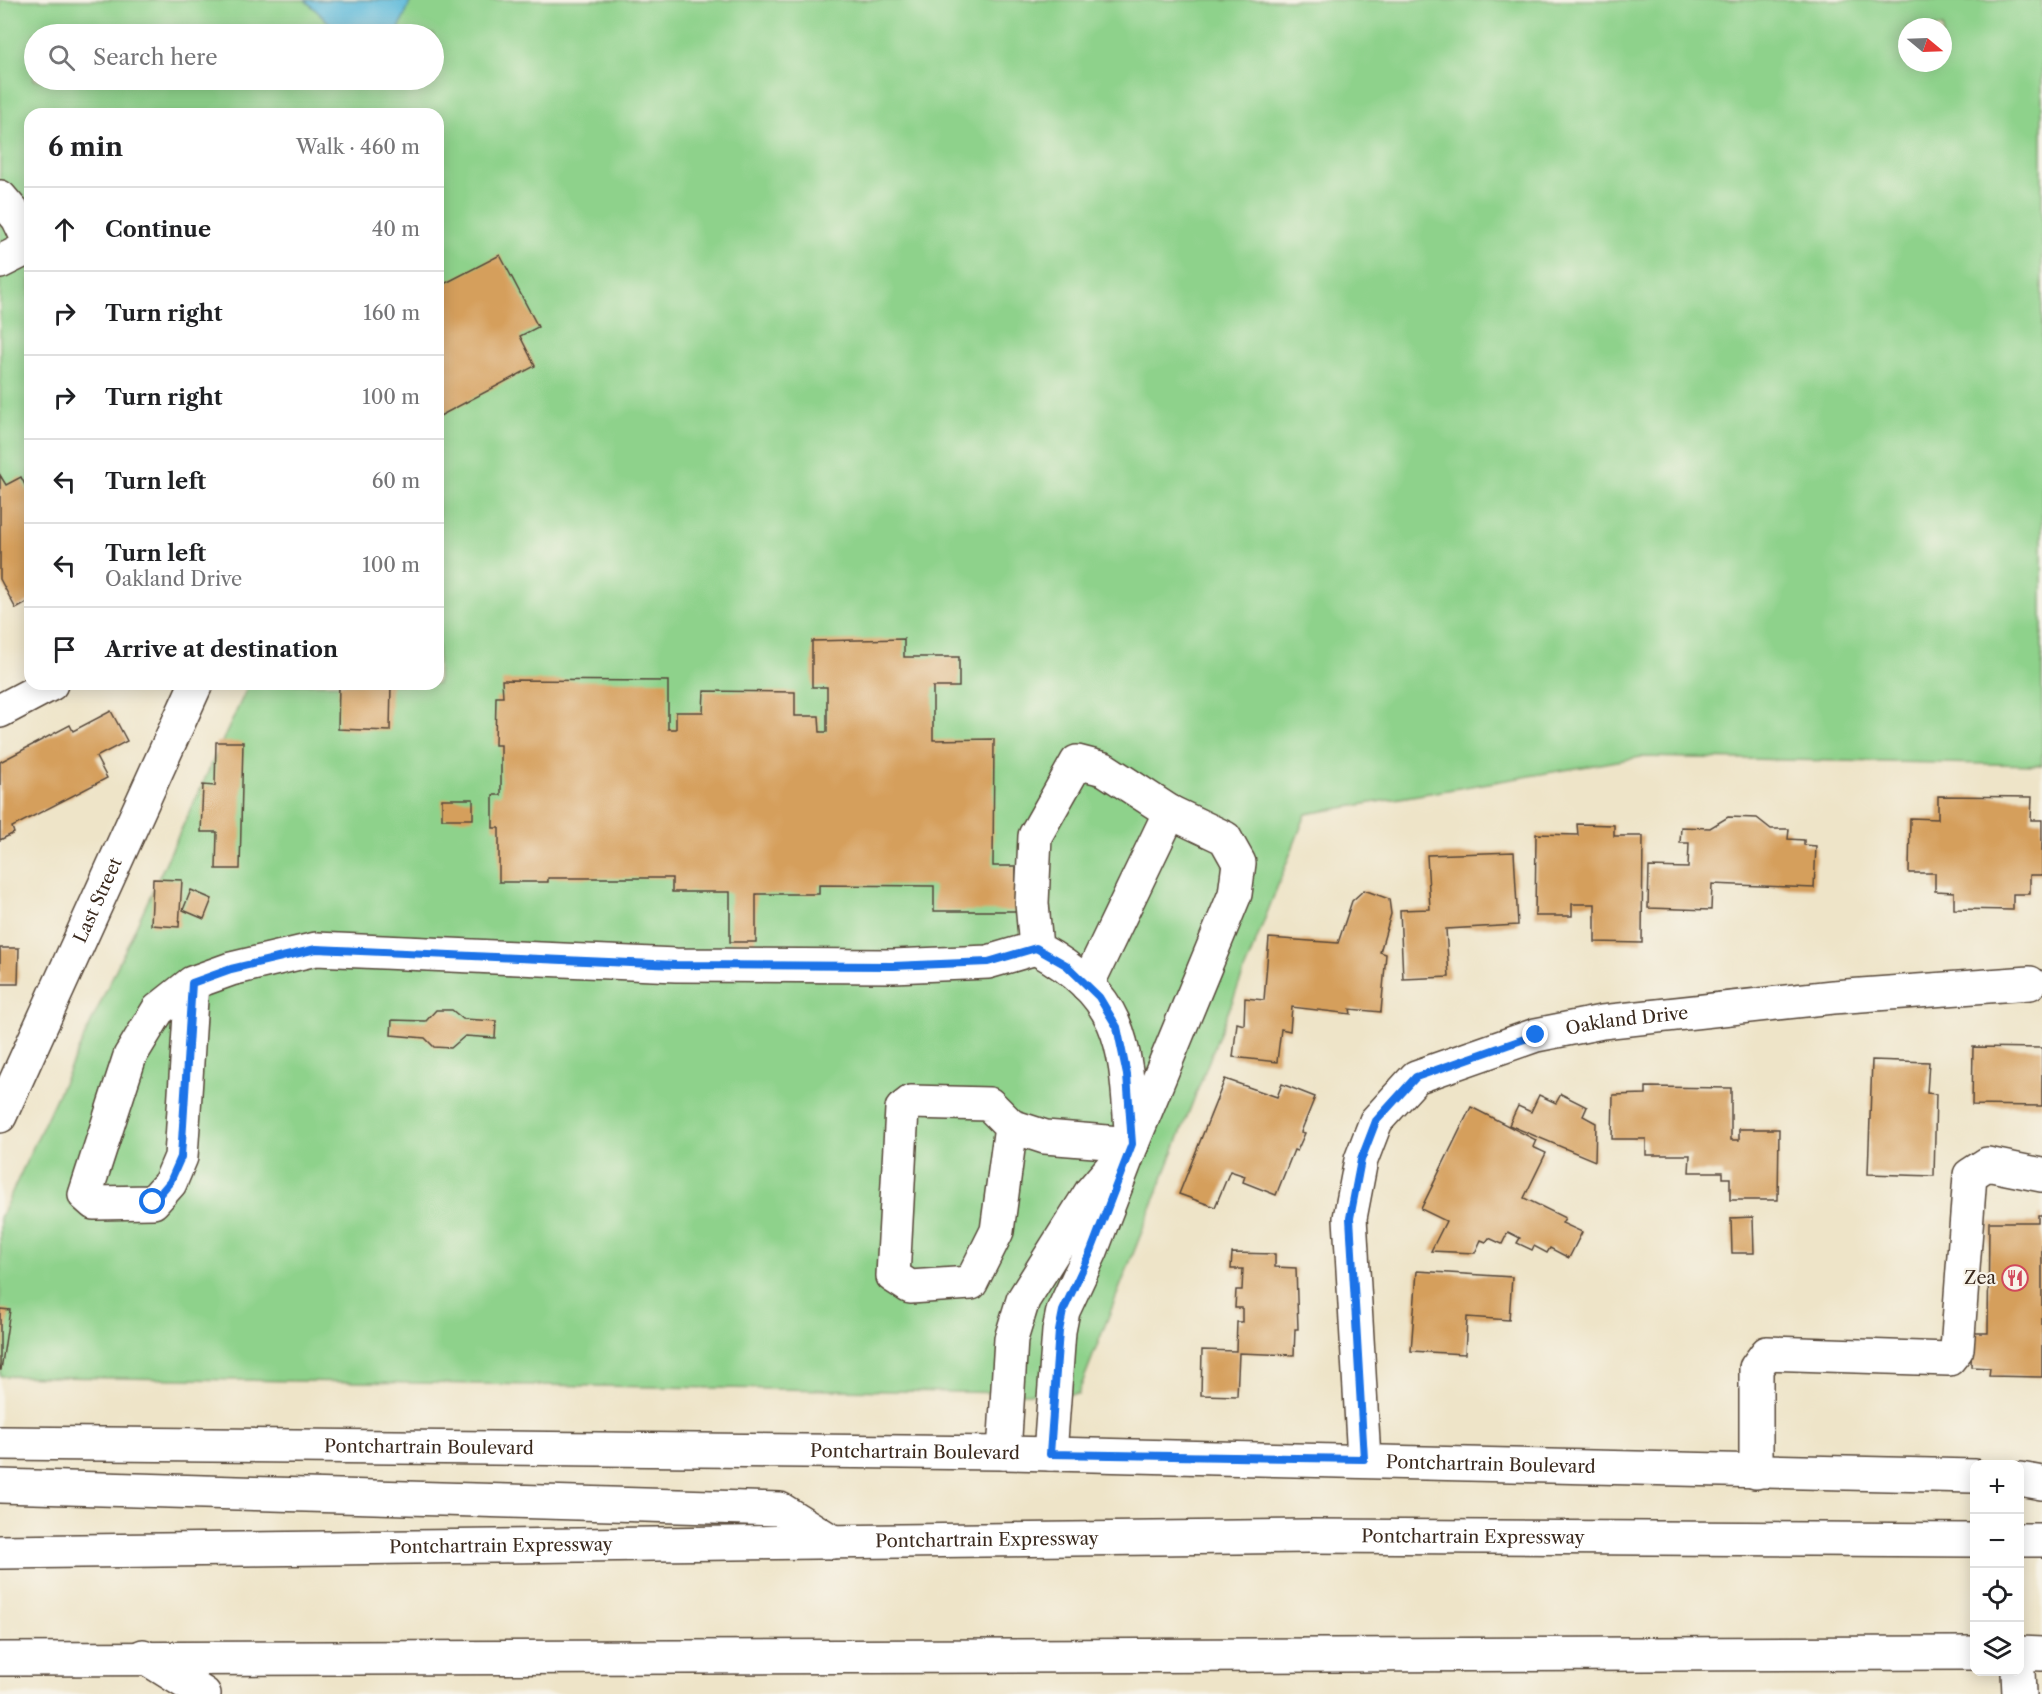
<!DOCTYPE html>
<html lang="en">
<head>
<meta charset="utf-8">
<style>
  body { margin:0; font-family:"Libre Caslon Text",serif; background:#f6f6f6; color:#202124 }
  .controls { position:absolute; right:18px; bottom:18px; display:grid; overflow:hidden; border-radius:12px; box-shadow:0 3px 15px #0003 }
  .controls button { width:54px; height:54px; display:grid; place-items:center; padding:0; border:0; border-bottom:2px solid #e0e0e0; background:#fff; color:#202124; font:30px sans-serif }
  .compass { position:absolute; left:1898px; top:18px; width:54px; height:54px; border-radius:50%; background:#fff; box-shadow:0 3px 15px #0003; rotate:109deg }
  .stop { position:absolute; width:18px; height:18px; margin:-14px; border:4px solid #1a73e8; border-radius:50%; background:#fff }
  .stop.end { background:#1a73e8; border-color:#fff; box-shadow:0 2px 6px #0008 }
  .list { margin:0; padding:0; list-style:none }
  h2 { display:flex; justify-content:space-between; align-items:center; height:78px; margin:0; padding:0 24px; font-size:26px }
  h2 small { font-size:20px; font-weight:400; color:#757577 }
  .list li { display:grid; grid-template-columns:39px 1fr auto; gap:18px; align-items:center; box-sizing:border-box; height:84px; padding:0 24px; border-top:2px solid #e0e0e0 }
  .list b { display:block; font-size:22px; white-space:nowrap }
  .list p { margin:0; font-size:20px; white-space:nowrap; color:#757577 }
  .list em { font-size:20px; font-style:normal; color:#757577 }
  .icon { flex:none; width:33px; height:33px; fill:none; stroke:currentColor; stroke-width:2; stroke-linecap:round; stroke-linejoin:round }
  .map { position:relative; flex:none; width:2042px; height:1694px; overflow:hidden }
  .search { position:absolute; background:#fff; box-shadow:0 3px 15px #0003; left:24px; top:24px; width:420px; height:66px; display:flex; align-items:center; gap:15px; box-sizing:border-box; padding:0 21px; border-radius:33px; color:#757577; font-size:22px }
  .panel { position:absolute; background:#fff; box-shadow:0 3px 15px #0003; left:24px; top:108px; width:420px; height:582px; border-radius:18px }
  .map>svg:first-child { display:block }
</style>
</head>
<body>
<div class="map">
<svg width="2042" height="1694" viewBox="0 0 2042 1694">
  <rect width="100%" height="100%" fill="#f7f3e8"/>
  <filter id="ink" filterUnits="userSpaceOnUse"><feTurbulence type="fractalNoise" baseFrequency=".0167" numOctaves="2"/><feDisplacementMap in="SourceGraphic" scale="12" xChannelSelector="R" yChannelSelector="G"/><feConvolveMatrix kernelMatrix="1 2 1 2 8 2 1 2 1" color-interpolation-filters="sRGB"/></filter>
  <filter id="wash" filterUnits="userSpaceOnUse"><feTurbulence type="fractalNoise" baseFrequency=".008" numOctaves="4" result="noise"/><feDisplacementMap in="SourceGraphic" scale="24" xChannelSelector="R" yChannelSelector="G"/><feGaussianBlur stdDeviation="1.35" result="paint"/><feColorMatrix in="noise" values="0 0 0 0 0 0 0 0 0 0 0 0 0 0 0 0 0 1.4 0 .05"/><feComposite in="paint" operator="in"/></filter>
  <g filter="url(#wash)">
    <rect width="100%" height="100%" fill="#eee4c8"/>
    <!-- green -->
    <path fill="#8ed28b" stroke="#647e54" stroke-width="1.5" fill-rule="evenodd" d="M0,0H2042V765L1641,757L1306,814L1078,1394L0,1376V1218L249,684H438V114H30V522L0,490ZM1907,27H1943V63H1907ZM34,34H434V80H34Z"/>
    <!-- water -->
    <polygon fill="#5bb9da" stroke="#4b727c" stroke-width="1.5" points="305,0 411,0 397,34 341,34"/>
    <g id="blocks">
      <!-- building -->
      <g fill="#d59f5c">
        <polygon points="500,255 538,327 520,336 535,366 438,417 438,287"/>
        <polygon points="0,475 6,485 21,477 30,495 30,601 16,609 0,579"/>
        <polygon points="904,639 904,657 959,657 959,687 933,687 933,740 994,739 993,866 1016,866 1016,911 934,911 934,886 819,885 819,894 756,894 756,942 730,942 730,892 672,892 672,878 548,878 548,882 499,882 499,828 493,828 493,795 501,795 501,745 495,745 496,697 503,697 502,680 668,681 668,729 676,729 676,712 703,712 704,691 795,692 795,716 819,716 820,732 827,732 827,687 812,687 812,641"/>
        <polygon points="339,684 391,684 390,731 338,729"/>
        <polygon points="111,711 127,741 96,757 107,778 12,827 14,833 0,840 0,762 70,725 73,731"/>
        <polygon points="216,742 243,742 240,869 216,869 217,832 201,832 203,785 215,786"/>
        <polygon points="1938,796 2032,797 2031,820 2042,820 2042,875 2030,875 2030,894 2013,894 2013,910 1954,909 1954,892 1935,891 1935,873 1909,873 1910,818 1938,819"/>
        <rect x="442" y="799" width="31" height="20"/>
        <polygon points="1728,817 1757,818 1771,829 1789,829 1788,839 1804,840 1804,845 1816,846 1814,888 1712,884 1711,910 1648,908 1649,867 1688,868 1689,843 1680,843 1681,827 1710,828"/>
        <polygon points="1577,824 1614,825 1614,836 1643,836 1642,943 1595,942 1595,904 1572,904 1572,916 1535,916 1536,834 1578,835"/>
        <polygon points="1514,852 1518,925 1446,929 1449,977 1403,979 1400,910 1430,909 1427,855"/>
        <polygon points="153,879 182,880 179,927 151,925"/>
        <polygon points="191,890 212,899 204,919 183,910"/>
        <polygon points="1364,890 1389,899 1391,914 1380,952 1386,954 1381,1012 1350,1009 1351,1014 1292,1007 1290,1031 1281,1029 1277,1062 1233,1057 1237,1023 1244,1025 1245,998 1264,1000 1269,938 1338,943 1352,901"/>
        <polygon points="0,948 19,948 18,984 0,984"/>
        <polygon points="436,1010 452,1010 463,1019 496,1021 495,1038 465,1036 451,1048 434,1047 425,1038 391,1035 392,1020 426,1021"/>
        <polygon points="1973,1047 2042,1048 2042,1106 1972,1105"/>
        <polygon points="1872,1060 1929,1062 1927,1093 1936,1094 1934,1176 1868,1174"/>
        <polygon points="1225,1079 1277,1097 1282,1084 1315,1097 1301,1132 1305,1133 1297,1151 1294,1150 1276,1195 1243,1182 1245,1176 1230,1171 1215,1207 1179,1194"/>
        <polygon points="1646,1087 1731,1088 1731,1140 1739,1140 1739,1129 1779,1129 1778,1200 1730,1200 1730,1178 1723,1178 1723,1172 1689,1172 1690,1155 1646,1155 1646,1139 1612,1139 1613,1095 1646,1094"/>
        <polygon points="1561,1094 1587,1107 1583,1116 1596,1123 1595,1161 1509,1125 1518,1106 1531,1112 1539,1095 1556,1103"/>
        <polygon points="1471,1107 1536,1140 1533,1147 1546,1153 1524,1198 1565,1218 1562,1223 1582,1232 1569,1258 1550,1248 1547,1253 1534,1246 1532,1250 1517,1243 1520,1238 1508,1232 1502,1244 1489,1238 1486,1242 1481,1240 1475,1253 1431,1251 1446,1221 1421,1209"/>
        <polygon points="2038,1215 2042,1215 2042,1377 1989,1376 1990,1368 1971,1367 1972,1333 1988,1333 1989,1222 2038,1222"/>
        <polygon points="1753,1217 1754,1253 1732,1253 1731,1218"/>
        <polygon points="1232,1253 1275,1254 1275,1267 1296,1268 1298,1329 1295,1329 1294,1355 1239,1353 1237,1396 1201,1395 1202,1350 1236,1351 1237,1322 1242,1322 1242,1308 1235,1308 1236,1290 1242,1290 1243,1269 1231,1269"/>
        <polygon points="1417,1271 1512,1277 1509,1320 1467,1317 1465,1354 1411,1351"/>
        <polygon points="0,1309 10,1310 1,1370 0,1370"/>
      </g>
    </g>
  </g>
  <g filter="url(#ink)">
    <use href="#blocks" fill-opacity="0" stroke="#564638" stroke-width="1.5"/>
    <g fill="none" stroke-linecap="round" stroke-linejoin="round">
      <!-- minor casing -->
      <g stroke="#564638" stroke-width="36">
        <g id="minor">
          <polyline points="0,197 18,218 30,243"/>
          <polyline points="0,262 30,247"/>
          <polyline points="0,711 51,684"/>
          <path d="M1077,762L1104,769L1170,812L1225,838L1239,863L1235,894L1132,1144C1125,1049 1129,999 1036,948L1032,903L1035,836Z"/>
          <polyline points="192,983 181,1157 170,1183 153,1202 94,1203 85,1195 130,1056 158,1010 192,983 231,969 316,949 676,965 893,966 988,962 1036,948"/>
          <polyline points="1087,985 1170,812"/>
          <path id="s1" d="M0,1116L196,684"/>
          <polyline points="1011,1126 997,1231 971,1283 910,1287 893,1276 902,1109 911,1102 989,1104 1011,1126 1045,1137 1132,1144"/>
          <path id="s2" d="M0,1443L1004,1453L1974,1476"/>
          <polyline points="1004,1453 1011,1339 1023,1300 1091,1192 1132,1144 1091,1251 1063,1311 1059,1331 1050,1454"/>
          <path id="s3" d="M1364,1459L1350,1218L1361,1160L1376,1121L1416,1077L1536,1035L1602,1022L1833,997L2030,983"/>
          <polyline points="1756,1472 1756,1368 1767,1353 1949,1359 1957,1349 1970,1175 1987,1164 2042,1175"/>
          <polyline points="2020,1479 2042,1483"/>
          <polyline points="2018,1672 2019,1694"/>
        </g>
      </g>
      <!-- highway casing -->
      <g stroke="#564638" stroke-width="36">
        <g id="highway">
          <polyline points="0,1486 780,1509 833,1542"/>
          <polyline points="2020,1540 2042,1540"/>
          <path id="s4" d="M0,1552L1310,1536L1974,1540"/>
          <polyline points="2020,1653 2042,1654"/>
          <polyline points="143,1656 204,1694"/>
          <polyline points="0,1659 1974,1653"/>
        </g>
      </g>
      <!-- minor -->
      <use href="#minor" stroke="#fff" stroke-width="33"/>
      <!-- highway -->
      <use href="#highway" stroke="#fff" stroke-width="33"/>
    </g>
  </g>
  <g fill="none" stroke-linecap="round" stroke-linejoin="round" filter="url(#ink)">
    <!-- route -->
    <polyline stroke="#1a73e8" stroke-width="8" points="153,1202 170,1182 181,1157 192,983 231,969 316,949 676,965 893,966 988,962 1036,948 1066,965 1099,997 1117,1027 1127,1075 1132,1144 1091,1251 1063,1311 1059,1331 1050,1454 1364,1459 1350,1218 1361,1160 1376,1121 1416,1077 1536,1035"/>
  </g>
  <!-- icons -->
  <defs>
    <g id="restaurant-ring" transform="scale(1.35)"><circle r="9.5" fill="#f7f3e8" stroke="#d1495b" stroke-width="1.5"/><path d="M-5-6h1v4h1v-4h1v4h1v-4h1v5L-1.5 .5V6h-2V.5L-5-1ZM5-6V6H3V1.5H1.5Q1.5-4 5-6Z" fill="#d1495b"/></g>
  </defs>
  <g fill-rule="evenodd">
    <use href="#restaurant-ring" x="2015" y="1278"/>
  </g>
  <g text-anchor="middle" stroke-width="4.5" stroke-linejoin="round" paint-order="stroke">
    <!-- street labels -->
    <g font-size="18" fill="#3b2a1e" stroke="#f7f3e8">
      <text dy="6" stroke="none"><textPath href="#s1" startOffset="237">Last Street</textPath></text>
      <text dy="6" stroke="none"><textPath href="#s3" startOffset="621">Oakland Drive</textPath></text>
      <text dy="6" stroke="none"><textPath href="#s2" startOffset="429">Pontchartrain Boulevard</textPath></text>
      <text dy="6" stroke="none"><textPath href="#s2" startOffset="915">Pontchartrain Boulevard</textPath></text>
      <text dy="6" stroke="none"><textPath href="#s2" startOffset="1491">Pontchartrain Boulevard</textPath></text>
      <text dy="6" stroke="none"><textPath href="#s4" startOffset="1473">Pontchartrain Expressway</textPath></text>
      <text dy="6" stroke="none"><textPath href="#s4" startOffset="987">Pontchartrain Expressway</textPath></text>
      <text dy="6" stroke="none"><textPath href="#s4" startOffset="501">Pontchartrain Expressway</textPath></text>
    </g>
    <!-- poi labels -->
    <g font-size="18" fill="#3b2a1e" stroke="#f7f3e8" text-anchor="end">
      <text x="1996" y="1284">Zea</text>
    </g>
  </g>
</svg>
<div class="controls">
<button>+</button>
<button>−</button>
<button><svg class="icon" aria-label="locate" viewBox="0 0 24 24"><circle cx="12" cy="12" r="6"/><path d="M12 2v4M12 18v4M2 12h4M18 12h4"/></svg></button>
<button><svg class="icon" aria-label="layers" viewBox="0 0 24 24"><path d="M12 4l9 5-9 5-9-5zM3 14l9 5 9-5"/></svg></button>
</div>
<svg class="compass" viewBox="-18 -18 36 36"><path d="M0-13l5 13h-10z" fill="#e53935"/><path d="M0 13l5-13h-10z" fill="#757577"/></svg>
<div class="stop" style="left:153px;top:1202px"></div>
<div class="stop end" style="left:1536px;top:1035px"></div>
<div class="search"><svg class="icon" aria-label="search" viewBox="0 0 24 24"><circle cx="10" cy="10" r="6"/><path d="M15 15l6 6"/></svg>Search here</div>
<section class="panel">
<h2>6 min<small>Walk · 460 m</small></h2>
<ul class="list">
<li><svg class="icon" aria-label="ahead" viewBox="0 0 24 24"><path d="M12 20V5M6 11l6-6 6 6"/></svg><div><b>Continue</b></div><em>40 m</em></li>
<li><svg class="icon" aria-label="right" viewBox="0 0 24 24"><path d="M7 20v-9h11M14 6l5 5-5 5"/></svg><div><b>Turn right</b></div><em>160 m</em></li>
<li><svg class="icon" aria-label="right" viewBox="0 0 24 24"><path d="M7 20v-9h11M14 6l5 5-5 5"/></svg><div><b>Turn right</b></div><em>100 m</em></li>
<li><svg class="icon" aria-label="left" viewBox="0 0 24 24"><path d="M17 20v-9H6M10 6l-5 5 5 5"/></svg><div><b>Turn left</b></div><em>60 m</em></li>
<li><svg class="icon" aria-label="left" viewBox="0 0 24 24"><path d="M17 20v-9H6M10 6l-5 5 5 5"/></svg><div><b>Turn left</b><p>Oakland Drive</p></div><em>100 m</em></li>
<li><svg class="icon" aria-label="arrive" viewBox="0 0 24 24"><path d="M6 21V4h12l-3 4 3 4H6"/></svg><div><b>Arrive at destination</b></div></li>
</ul>
</section>
</div>
</body>
</html>
